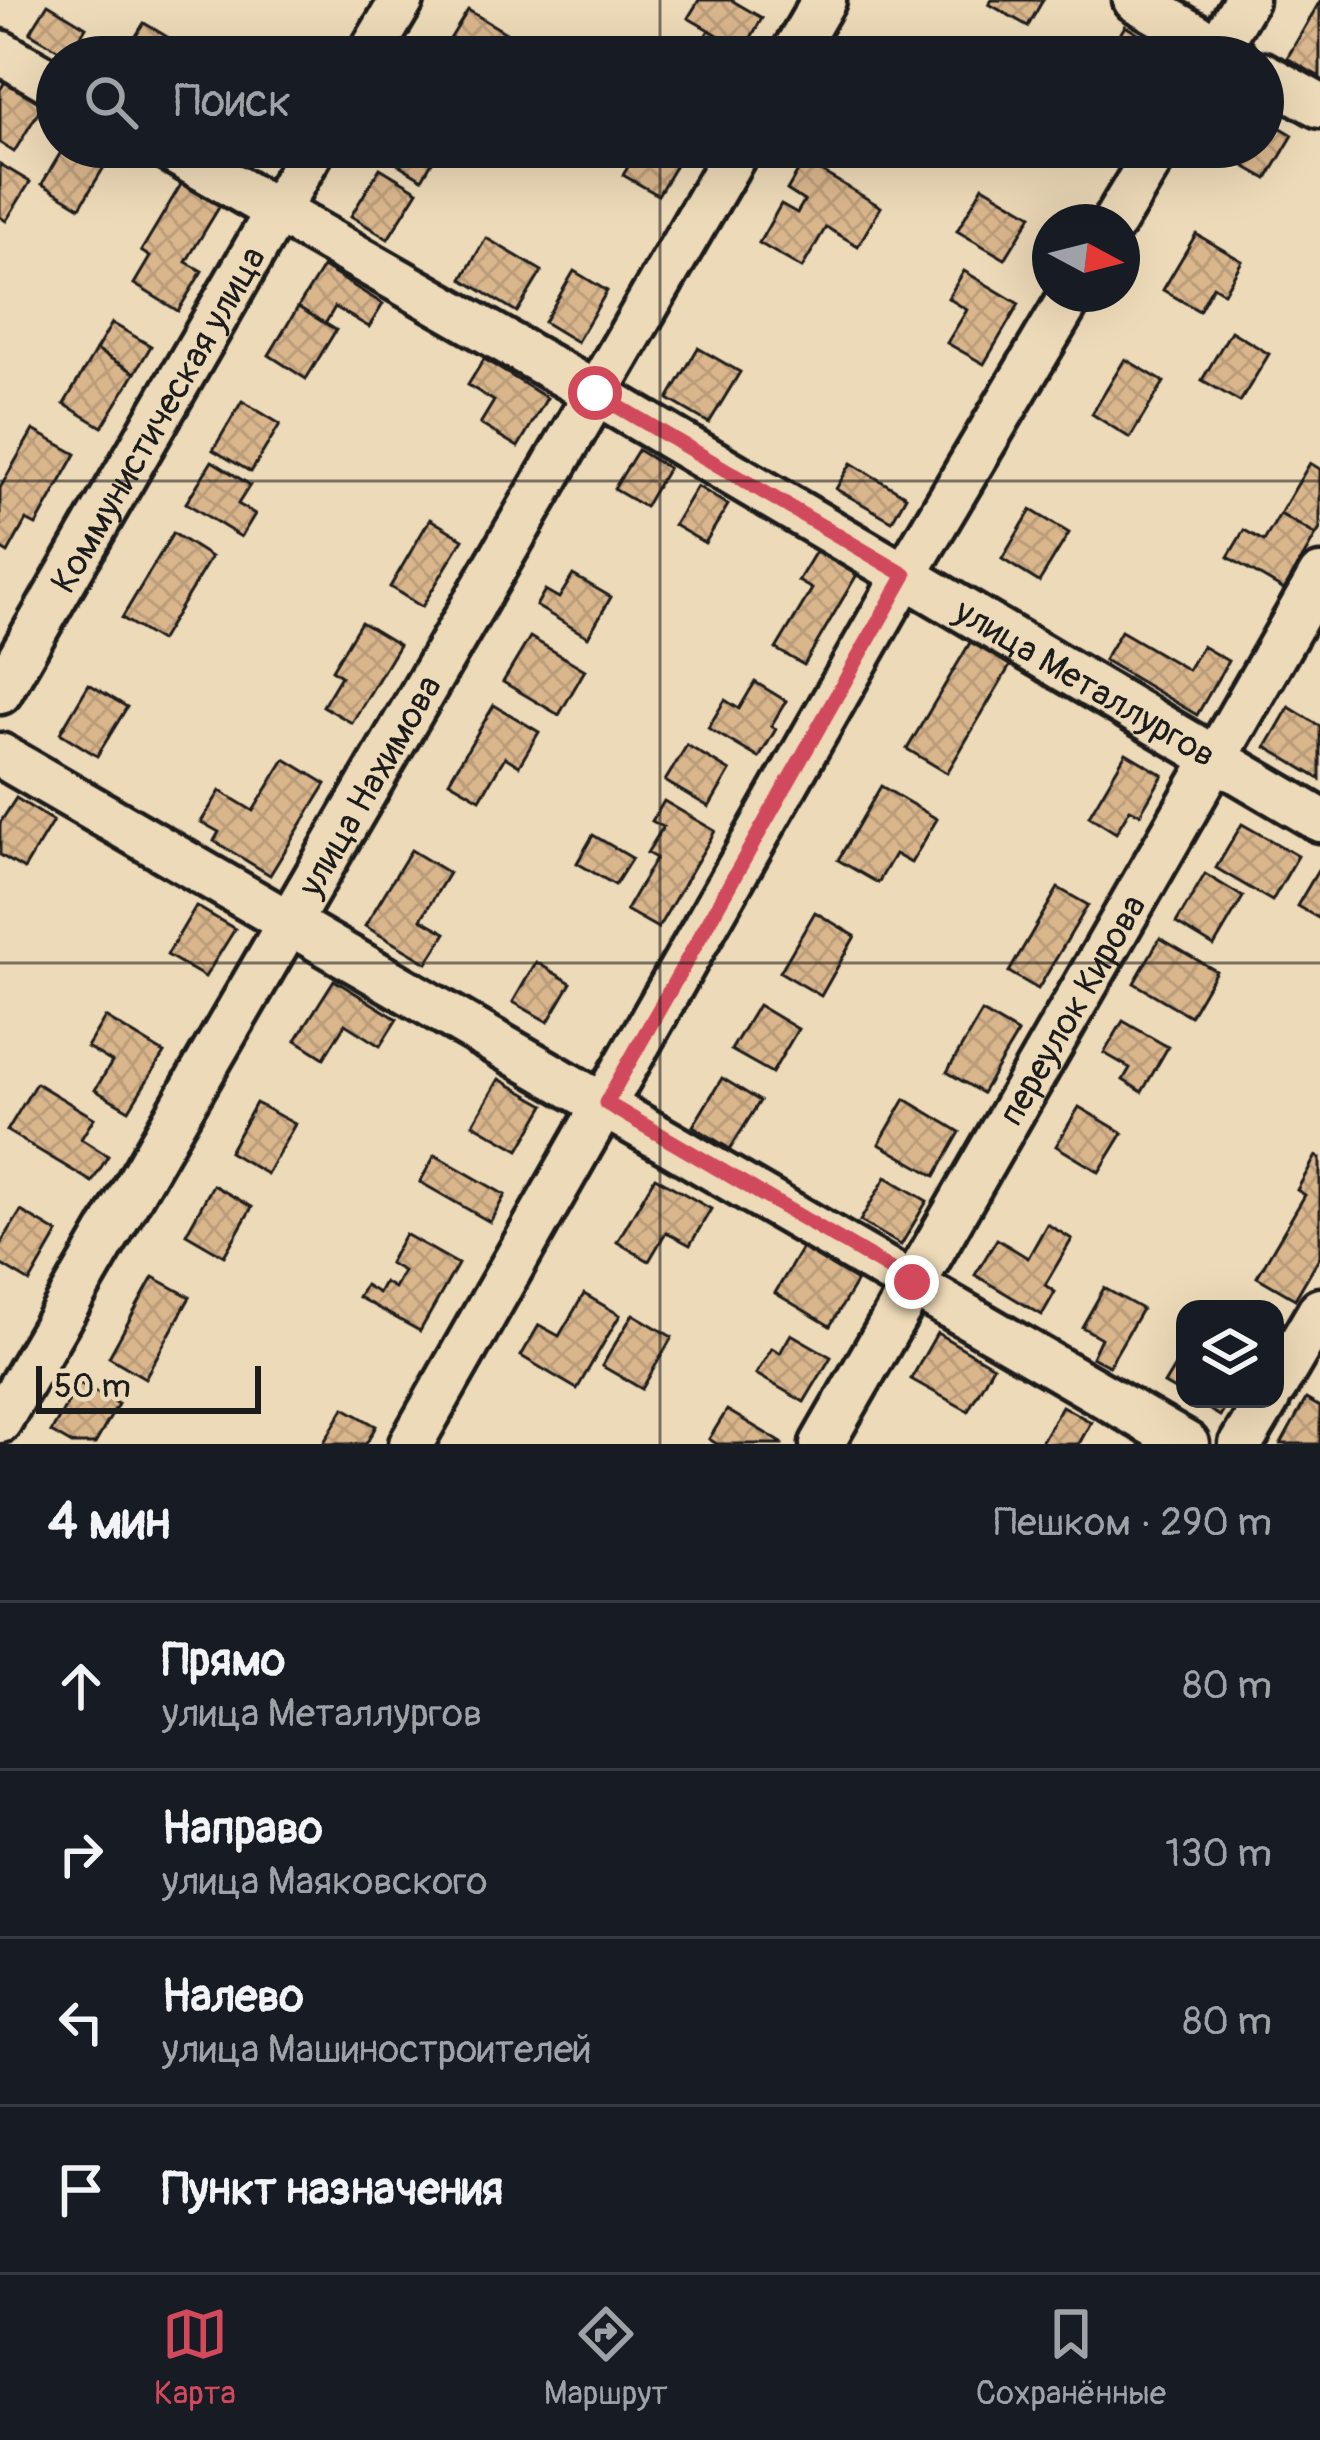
<!DOCTYPE html>
<html lang="ru">
<head>
<meta charset="utf-8">
<style>
  body { margin:0; font-family:Pangolin,sans-serif; background:#20242c; color:#f1f3f6 }
  .controls { position:absolute; right:36px; bottom:36px; display:grid; overflow:hidden; border-radius:24px; box-shadow:0 12px 48px #0002 }
  .controls button { width:108px; height:108px; display:grid; place-items:center; padding:0; border:0; border-bottom:3px solid #363941; background:#171b24; color:#f1f3f6; font:60px sans-serif }
  .compass { position:absolute; left:1032px; top:204px; width:108px; height:108px; border-radius:50%; background:#171b24; box-shadow:0 12px 48px #0002; rotate:97deg }
  .scale { position:absolute; left:36px; bottom:30px; width:225px; box-sizing:border-box; padding-left:12px; border:6px solid #1c1c1c; border-top:0; font-size:33px; line-height:42px; white-space:nowrap; color:#1c1c1c; -webkit-text-stroke:9px #eddab8; paint-order:stroke }
  .stop { position:absolute; width:36px; height:36px; margin:-27px; border:9px solid #d1495b; border-radius:50%; background:#fff }
  .stop.end { background:#d1495b; border-color:#fff; box-shadow:0 3px 12px #0008 }
  .list { margin:0; padding:0; list-style:none }
  h2 { display:flex; justify-content:space-between; align-items:center; height:156px; margin:0; padding:0 48px; font-size:51px }
  h2 small { font-size:39px; font-weight:400; color:#9ea1a6 }
  .list li { display:grid; grid-template-columns:78px 1fr auto; gap:36px; align-items:center; box-sizing:border-box; height:168px; padding:0 48px; border-top:3px solid #363941 }
  .list b { display:block; font-size:45px; white-space:nowrap }
  .list p { margin:0; font-size:39px; white-space:nowrap; color:#9ea1a6 }
  .list em { font-size:39px; font-style:normal; color:#9ea1a6 }
  .icon { flex:none; width:66px; height:66px; fill:none; stroke:currentColor; stroke-width:2; stroke-linecap:round; stroke-linejoin:round }
  .map { position:relative; flex:none; width:1320px; height:1444px; overflow:hidden }
  .search { position:absolute; background:#171b24; box-shadow:0 12px 48px #0002; left:36px; right:36px; top:36px; height:132px; display:flex; align-items:center; gap:30px; box-sizing:border-box; padding:0 42px; border-radius:66px; color:#9ea1a6; font-size:45px }
  .sheet { height:828px; background:#171b24 }
  nav { display:flex; justify-content:space-around; align-items:center; box-sizing:border-box; height:168px; border-top:3px solid #363941; background:#171b24; font-size:33px; color:#9ea1a6 }
  nav a { display:grid; justify-items:center; gap:6px }
  nav .on { color:#d1495b }
  .map>svg:first-child { display:block }
</style>
</head>
<body>
<div class="map">
<svg width="1320" height="1444" viewBox="0 0 1320 1444">
  <defs>
    <pattern id="building-cross-hatch" width="8" height="8" patternUnits="userSpaceOnUse" patternTransform="scale(3)"><rect width="8" height="8" fill="#dab68d"/><path d="M0 0l8 8M0 8l8-8" fill="none" stroke="#ba9c79"/></pattern>
  </defs>
  <rect width="100%" height="100%" fill="#eddab8"/>
  <filter id="ink" filterUnits="userSpaceOnUse"><feTurbulence type="fractalNoise" baseFrequency=".00833" numOctaves="2"/><feDisplacementMap in="SourceGraphic" scale="24" xChannelSelector="R" yChannelSelector="G"/><feConvolveMatrix kernelMatrix="1 2 1 2 8 2 1 2 1" color-interpolation-filters="sRGB"/></filter>
  <g filter="url(#ink)">
    <!-- building -->
    <g fill="url(#building-cross-hatch)" stroke="#1c1c1c" stroke-width="3">
      <polygon points="699,0 731,0 762,18 744,50 688,18"/>
      <polygon points="992,0 1043,0 1028,26 989,4"/>
      <polygon points="1320,1 1320,77 1287,58"/>
      <polygon points="48,4 86,27 69,56 30,33"/>
      <polygon points="468,10 506,33 492,57 439,57"/>
      <polygon points="144,23 174,41 164,57 123,57"/>
      <polygon points="1125,26 1168,52 1165,57 1107,57"/>
      <polygon points="709,30 744,50 740,57 693,57"/>
      <polygon points="6,80 44,103 14,152 0,143 0,90"/>
      <polygon points="1263,117 1293,135 1267,179 1230,158 1236,147 1263,147"/>
      <polygon points="64,147 115,149 80,207 42,184"/>
      <polygon points="224,147 261,147 251,163"/>
      <polygon points="395,147 441,147 422,179 388,158"/>
      <polygon points="640,147 687,147 658,195 623,175"/>
      <polygon points="804,161 881,207 858,246 826,227 802,268 759,243 781,204 797,213 804,201 787,190"/>
      <polygon points="0,164 30,182 6,221 0,217"/>
      <polygon points="380,168 418,191 388,239 351,216"/>
      <polygon points="183,181 221,204 186,262 202,271 178,311 134,284 150,257 141,251"/>
      <polygon points="983,186 1032,215 1005,259 957,231"/>
      <polygon points="1196,234 1242,261 1224,293 1213,286 1199,311 1163,290"/>
      <polygon points="486,238 542,271 517,312 462,279"/>
      <polygon points="323,267 383,304 369,327 335,307 325,324 298,307"/>
      <polygon points="574,271 607,291 577,342 544,322"/>
      <polygon points="964,271 1019,304 984,364 947,343 967,310 948,298"/>
      <polygon points="298,307 336,330 306,379 269,355"/>
      <polygon points="112,323 151,346 135,373 96,350"/>
      <polygon points="1231,331 1269,354 1240,402 1202,380"/>
      <polygon points="698,348 740,372 709,423 668,399"/>
      <polygon points="96,350 135,373 102,427 64,404"/>
      <polygon points="484,359 547,398 518,447 480,424 494,401 468,385"/>
      <polygon points="1125,359 1164,382 1130,438 1092,414"/>
      <polygon points="242,401 280,424 251,472 213,450"/>
      <polygon points="33,430 76,454 36,525 26,520 8,553 0,548 0,488"/>
      <polygon points="638,450 668,468 645,507 614,489"/>
      <polygon points="212,461 250,485 238,504 255,514 241,537 186,503"/>
      <polygon points="851,463 906,496 892,521 836,489"/>
      <polygon points="1310,463 1320,469 1320,529 1316,535 1280,514"/>
      <polygon points="697,486 728,505 705,543 674,525"/>
      <polygon points="1031,510 1069,533 1039,582 1002,559"/>
      <polygon points="1280,514 1316,535 1284,590 1228,557 1244,530 1264,541"/>
      <polygon points="430,519 463,539 422,607 390,587"/>
      <polygon points="173,533 211,557 160,641 122,618"/>
      <polygon points="818,548 859,571 804,665 776,649 812,589 798,581"/>
      <polygon points="573,575 611,597 588,637 536,606 545,590 559,598"/>
      <polygon points="361,622 399,645 352,723 323,706 341,676 332,670"/>
      <polygon points="1121,631 1188,670 1202,646 1228,661 1197,715 1104,660"/>
      <polygon points="530,637 585,670 559,715 503,682"/>
      <polygon points="971,641 1011,664 947,773 907,749"/>
      <polygon points="755,682 786,701 771,726 776,729 759,758 708,728 725,700 739,709"/>
      <polygon points="89,684 127,707 97,756 60,733"/>
      <polygon points="494,705 539,732 519,766 505,757 480,799 449,781"/>
      <polygon points="1289,707 1320,726 1320,779 1266,747"/>
      <polygon points="687,745 730,771 709,807 665,781"/>
      <polygon points="1126,753 1163,775 1140,814 1130,809 1116,833 1089,816"/>
      <polygon points="285,759 326,784 270,875 214,841 219,832 201,822 220,791 253,811"/>
      <polygon points="881,786 937,819 911,863 895,854 878,883 838,860"/>
      <polygon points="16,798 53,821 24,869 0,855 0,823"/>
      <polygon points="664,801 715,831 658,928 626,910 656,858 647,853 663,827 652,821"/>
      <polygon points="1242,824 1298,856 1272,901 1216,868"/>
      <polygon points="593,835 632,858 615,885 577,863"/>
      <polygon points="411,850 449,873 421,919 446,933 427,963 365,926"/>
      <polygon points="1320,867 1320,919 1297,906"/>
      <polygon points="1205,874 1243,897 1214,946 1176,923"/>
      <polygon points="1058,888 1088,905 1038,989 1009,972"/>
      <polygon points="196,906 235,929 205,977 167,955"/>
      <polygon points="815,912 855,936 821,996 780,972"/>
      <polygon points="1160,938 1216,971 1190,1016 1134,983"/>
      <polygon points="536,962 571,983 548,1022 513,1002"/>
      <polygon points="334,980 397,1019 380,1046 345,1024 324,1058 296,1040"/>
      <polygon points="758,1005 798,1029 772,1073 731,1050"/>
      <polygon points="982,1012 1018,1033 982,1093 947,1072"/>
      <polygon points="105,1017 164,1053 129,1110 95,1090 112,1062 87,1047"/>
      <polygon points="1123,1021 1168,1047 1142,1092 1123,1080 1130,1068 1104,1053"/>
      <polygon points="722,1078 760,1101 730,1149 693,1126"/>
      <polygon points="499,1079 545,1105 519,1150 473,1124"/>
      <polygon points="36,1083 94,1118 81,1139 108,1156 92,1182 7,1131"/>
      <polygon points="905,1099 960,1132 935,1176 879,1144"/>
      <polygon points="256,1103 295,1124 267,1174 229,1152"/>
      <polygon points="1079,1107 1123,1133 1099,1172 1056,1146"/>
      <polygon points="435,1155 505,1195 490,1222 420,1182"/>
      <polygon points="1316,1156 1320,1158 1320,1256 1295,1299 1257,1277 1305,1195 1297,1190"/>
      <polygon points="655,1177 711,1209 690,1245 666,1232 649,1261 617,1242"/>
      <polygon points="886,1177 927,1201 901,1245 860,1221"/>
      <polygon points="213,1185 252,1207 224,1256 186,1234"/>
      <polygon points="21,1211 58,1233 30,1282 0,1264 0,1245"/>
      <polygon points="1047,1224 1072,1239 1045,1285 1055,1292 1042,1315 975,1275 997,1239 1028,1258"/>
      <polygon points="405,1234 458,1264 420,1331 358,1297 365,1285 378,1293 384,1282 394,1288 403,1271 389,1263"/>
      <polygon points="802,1248 857,1281 830,1326 775,1293"/>
      <polygon points="153,1277 190,1297 145,1378 109,1357"/>
      <polygon points="1104,1288 1142,1309 1109,1366 1092,1357 1101,1338 1082,1327"/>
      <polygon points="584,1294 620,1315 577,1389 521,1356 539,1325 559,1336"/>
      <polygon points="633,1314 672,1337 642,1389 602,1366"/>
      <polygon points="937,1333 993,1366 968,1411 911,1379"/>
      <polygon points="791,1334 831,1357 804,1402 756,1374 772,1348 780,1353"/>
      <polygon points="1185,1349 1185,1396 1164,1384"/>
      <polygon points="79,1383 118,1404 95,1444 72,1444 51,1432"/>
      <polygon points="1191,1399 1230,1399 1220,1416"/>
      <polygon points="1306,1399 1320,1407 1320,1444 1281,1444"/>
      <polygon points="1062,1406 1091,1422 1079,1444 1040,1444"/>
      <polygon points="344,1408 376,1426 366,1444 323,1444"/>
      <polygon points="727,1410 782,1443 782,1444 717,1444 709,1439"/>
    </g>
    <g fill="none" stroke-linecap="round" stroke-linejoin="round">
      <!-- minor casing -->
      <g stroke="#1c1c1c" stroke-width="51">
        <g id="minor">
          <polyline points="1135,0 1234,57"/>
          <polyline points="0,52 57,85"/>
          <polyline points="368,57 402,0"/>
          <polyline points="791,57 824,0"/>
          <polyline points="1212,57 1246,0"/>
          <polyline points="1263,74 1320,106"/>
          <path id="s1" d="M165,147L595,393L1320,820"/>
          <polyline points="1114,222 1159,147"/>
          <path id="s2" d="M0,692L314,147"/>
          <polyline points="0,755 1187,1444"/>
          <polyline points="1275,1387 1320,1310"/>
          <path id="s3" d="M0,1421L739,147"/>
          <polyline points="411,1444 905,575 1072,294"/>
          <path id="s4" d="M822,1444L1320,576"/>
          <polyline points="1241,1444 1268,1399"/>
        </g>
      </g>
      <!-- minor -->
      <use href="#minor" stroke="#eddab8" stroke-width="42"/>
    </g>
  </g>
  <g fill="none" stroke-linecap="round" stroke-linejoin="round" filter="url(#ink)">
    <!-- route -->
    <polyline stroke="#d1495b" stroke-width="15" points="595,393 905,575 606,1103 912,1282"/>
  </g>
  <!-- grid -->
  <path fill="none" stroke="#1c1c1c" stroke-width="3" stroke-opacity="0.55" d="M660,0V57M660,147V1444M0,481H1320M0,963H1320"/>
  <g text-anchor="middle" stroke-width="9" stroke-linejoin="round" paint-order="stroke">
    <!-- street labels -->
    <g font-size="36" fill="#1c1c1c" stroke="#eddab8">
      <text dy="13" stroke="none"><textPath href="#s2" startOffset="315">Коммунистическая улица</textPath></text>
      <text dy="13" stroke="none"><textPath href="#s1" startOffset="1065">улица Металлургов</textPath></text>
      <text dy="13" stroke="none"><textPath href="#s3" startOffset="735">улица Нахимова</textPath></text>
      <text dy="13" stroke="none"><textPath href="#s4" startOffset="501">переулок Кирова</textPath></text>
    </g>
  </g>
</svg>
<div class="controls">
<button><svg class="icon" aria-label="layers" viewBox="0 0 24 24"><path d="M12 4l9 5-9 5-9-5zM3 14l9 5 9-5"/></svg></button>
</div>
<svg class="compass" viewBox="-18 -18 36 36"><path d="M0-13l5 13h-10z" fill="#e53935"/><path d="M0 13l5-13h-10z" fill="#9ea1a6"/></svg>
<div class="scale">50 m</div>
<div class="stop" style="left:595px;top:393px"></div>
<div class="stop end" style="left:912px;top:1282px"></div>
<div class="search"><svg class="icon" aria-label="search" viewBox="0 0 24 24"><circle cx="10" cy="10" r="6"/><path d="M15 15l6 6"/></svg>Поиск</div>
</div>
<section class="sheet">
<h2>4 мин<small>Пешком · 290 m</small></h2>
<ul class="list">
<li><svg class="icon" aria-label="ahead" viewBox="0 0 24 24"><path d="M12 20V5M6 11l6-6 6 6"/></svg><div><b>Прямо</b><p>улица Металлургов</p></div><em>80 m</em></li>
<li><svg class="icon" aria-label="right" viewBox="0 0 24 24"><path d="M7 20v-9h11M14 6l5 5-5 5"/></svg><div><b>Направо</b><p>улица Маяковского</p></div><em>130 m</em></li>
<li><svg class="icon" aria-label="left" viewBox="0 0 24 24"><path d="M17 20v-9H6M10 6l-5 5 5 5"/></svg><div><b>Налево</b><p>улица Машиностроителей</p></div><em>80 m</em></li>
<li><svg class="icon" aria-label="arrive" viewBox="0 0 24 24"><path d="M6 21V4h12l-3 4 3 4H6"/></svg><div><b>Пункт назначения</b></div></li>
</ul>
</section>
<nav>
<a class="on"><svg class="icon" aria-label="map" viewBox="0 0 24 24"><path d="M3 6l6-2 6 2 6-2v14l-6 2-6-2-6 2zM9 4v14M15 6v14"/></svg>Карта</a>
<a><svg class="icon" aria-label="directions" viewBox="0 0 24 24"><path d="M12 3l9 9-9 9-9-9zM9 14v-3h6M13 9l2 2-2 2"/></svg>Маршрут</a>
<a><svg class="icon" aria-label="saved" viewBox="0 0 24 24"><path d="M7 4h10v16l-5-4-5 4z"/></svg>Сохранённые</a>
</nav>
</body>
</html>
